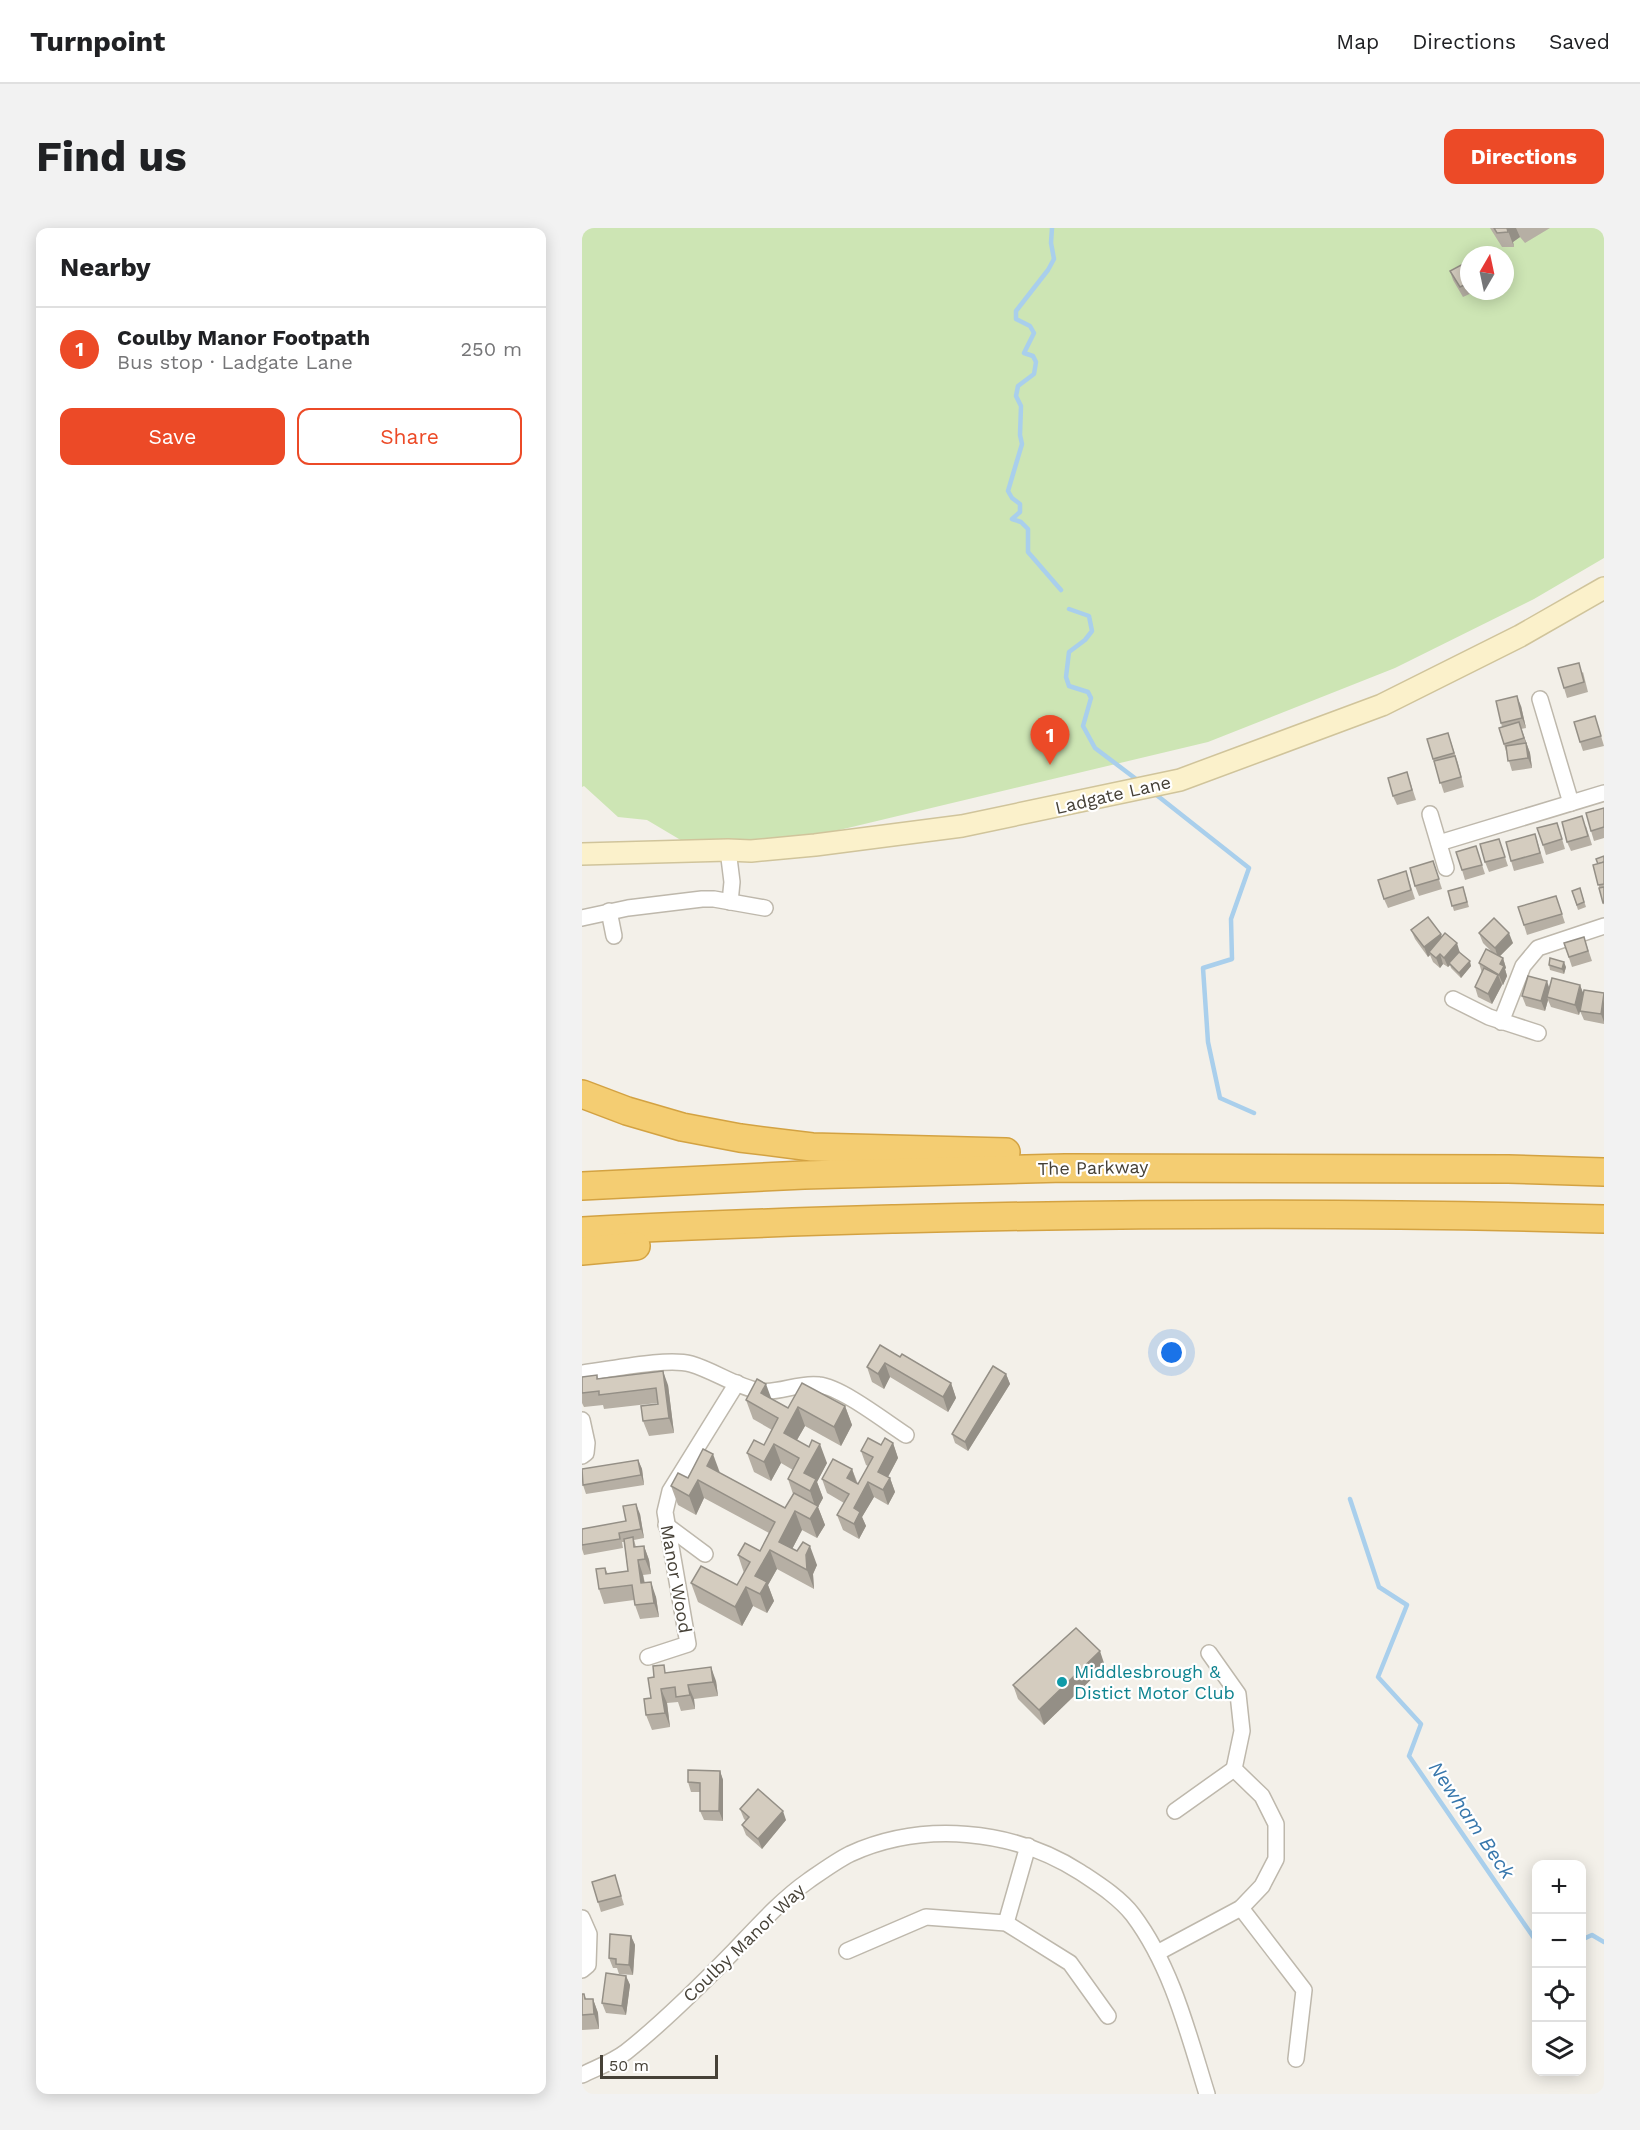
<!DOCTYPE html>
<html lang="en">
<head>
<meta charset="utf-8">
<style>
  body { margin:0; font-family:"Work Sans",sans-serif; background:#f2f2f2; color:#202124 }
  .controls { position:absolute; right:18px; bottom:18px; display:grid; overflow:hidden; border-radius:12px; box-shadow:0 3px 15px #0003 }
  .controls button { width:54px; height:54px; display:grid; place-items:center; padding:0; border:0; border-bottom:2px solid #e0e0e0; background:#fff; color:#202124; font:30px sans-serif }
  .compass { position:absolute; left:878px; top:18px; width:54px; height:54px; border-radius:50%; background:#fff; box-shadow:0 3px 15px #0003; rotate:9deg }
  .scale { position:absolute; left:18px; bottom:15px; width:118px; box-sizing:border-box; padding-left:6px; border:3px solid #464137; border-top:0; font-size:16px; line-height:21px; white-space:nowrap; color:#464137; -webkit-text-stroke:4px #fff; paint-order:stroke }
  .you { position:absolute; left:590px; top:1125px; width:21px; height:21px; margin:-15px; border:4px solid #fff; border-radius:50%; background:#1a73e8; box-shadow:0 0 0 9px #1a73e833 }
  .badge { display:grid; place-items:center; width:39px; height:39px; border-radius:50%; background:#ec4a27; color:#fff; font-size:20px; font-weight:700 }
  .pin { position:absolute; translate:-50% -50px; filter:drop-shadow(0 2px 3px #0008) }
  .pin::after { content:''; position:absolute; top:32px; width:21px; height:18px; background:inherit; clip-path:polygon(0 0,100% 0,50% 100%) }
  .list { margin:0; padding:0; list-style:none }
  h2 { display:flex; justify-content:space-between; align-items:center; height:78px; margin:0; padding:0 24px; font-size:26px }
  h2 small { font-size:20px; font-weight:400; color:#757577 }
  .list li { display:grid; grid-template-columns:39px 1fr auto; gap:18px; align-items:center; box-sizing:border-box; height:84px; padding:0 24px; border-top:2px solid #e0e0e0 }
  .list b { display:block; font-size:22px; white-space:nowrap }
  .list p { margin:0; font-size:20px; white-space:nowrap; color:#757577 }
  .list em { font-size:20px; font-style:normal; color:#757577 }
  .actions { display:flex; gap:12px; padding:18px 24px }
  .actions a { flex:1; padding:14px 0; border:2px solid #ec4a27; border-radius:12px; text-align:center; font-size:21px; color:#ec4a27 }
  .actions .main { background:#ec4a27; color:#fff }
  .icon { flex:none; width:33px; height:33px; fill:none; stroke:currentColor; stroke-width:2; stroke-linecap:round; stroke-linejoin:round }
  .map { position:relative; flex:none; width:1022px; height:1866px; overflow:hidden; border-radius:12px }
  header { display:flex; align-items:center; gap:36px; box-sizing:border-box; height:84px; padding:0 30px; background:#fff; border-bottom:2px solid #e0e0e0 }
  header strong { font-size:28px }
  nav { display:flex; gap:33px; margin-inline-start:auto; font-size:21px }
  .intro { display:flex; align-items:center; justify-content:space-between; box-sizing:border-box; height:144px; padding:0 36px }
  h1 { margin:0; font-size:42px }
  .button { padding:15px 27px; border-radius:12px; background:#ec4a27; color:#fff; font-size:21px; font-weight:700 }
  main { display:flex; gap:36px; padding:0 36px }
  aside { flex:1; background:#fff; border-radius:12px; box-shadow:0 3px 15px #0003 }
  .map>svg:first-child { display:block }
</style>
</head>
<body>
<header>
<strong>Turnpoint</strong>
<nav><a>Map</a><a>Directions</a><a>Saved</a></nav>
</header>
<div class="intro"><h1>Find us</h1><a class="button">Directions</a></div>
<main>
<aside>
<h2>Nearby<small></small></h2>
<ul class="list">
<li><span class="badge">1</span><div><b>Coulby Manor Footpath</b><p>Bus stop · Ladgate Lane</p></div><em>250 m</em></li>
</ul>
<div class="actions"><a class="main">Save</a><a>Share</a></div>
</aside>
<div class="map">
<svg width="1022" height="1866" viewBox="0 0 1022 1866">
  <rect width="100%" height="100%" fill="#f3f0e9"/>
  <!-- green -->
  <path fill="#cde5b4" fill-rule="evenodd" d="M0,0H1022V330L952,371L813,440L626,514L169,623L102,614L65,592L36,589L2,558L0,559ZM887,27H923V63H887Z"/>
  <g fill="none" stroke-linecap="round" stroke-linejoin="round">
    <!-- stream -->
    <g stroke="#a9cfec" stroke-width="4.5">
      <polyline points="470,0 469,15 472,31 466,42 434,83 434,91 448,98 452,105 442,125 451,128 454,134 452,146 436,158 434,168 439,178 438,207 440,216 426,263 430,270 438,276 438,284 430,291 439,294 446,301 446,324 479,362"/>
      <polyline points="487,381 507,388 510,403 503,412 487,424 484,449 487,458 506,464 509,470 501,498 513,520 558,554"/>
      <polyline points="572,565 667,640 649,691 650,731 621,740 626,814 638,870 672,885"/>
      <polyline points="768,1271 797,1359 825,1377 796,1449 839,1496 827,1528 954,1713"/>
      <polyline points="999,1712 1010,1707 1022,1714"/>
    </g>
    <!-- street casing -->
    <g stroke="#beb8ac" stroke-width="18">
      <g id="street">
        <polyline points="958,471 989,575"/>
        <polyline points="848,586 864,640"/>
        <polyline points="857,615 1022,565"/>
        <polyline points="146,622 150,654 148,674"/>
        <polyline points="27,683 32,708"/>
        <polyline points="0,690 46,680 120,671 132,671 183,680"/>
        <polyline points="871,771 907,789 956,805"/>
        <polyline points="919,794 941,738 956,720 1022,698"/>
        <path d="M0,1145C27,1142 85,1129 109,1136C133,1143 154,1159 178,1163C197,1166 217,1154 237,1157C259,1159 304,1194 324,1207"/>
        <polyline points="0,1192 5,1215 4,1225 0,1228"/>
        <polyline points="84,1297 123,1326"/>
        <polyline points="66,1429 106,1416 83,1284 88,1263 155,1155"/>
        <polyline points="593,1583 652,1541"/>
        <polyline points="659,1680 722,1762 714,1831"/>
        <polyline points="0,1690 7,1706 6,1737 0,1742"/>
        <polyline points="424,1695 446,1618"/>
        <polyline points="265,1723 344,1689 424,1695 488,1735 526,1788"/>
        <polyline points="575,1725 659,1680 680,1658 694,1631 694,1596 680,1568 652,1541 660,1503 656,1466 627,1425"/>
        <path d="M0,1847C14,1840 31,1834 44,1824C83,1793 119,1757 153,1722C176,1698 199,1672 226,1653C239,1644 254,1633 268,1626C341,1593 431,1601 498,1644C516,1656 537,1669 551,1687C590,1739 606,1805 625,1866"/>
      </g>
    </g>
    <!-- secondary casing -->
    <g stroke="#d0c49b" stroke-width="24">
      <polyline id="secondary" points="0,626 146,622 169,623 233,617 380,598 598,552 800,477 938,408 1022,360"/>
    </g>
    <!-- highway casing -->
    <g stroke="#d3a242" stroke-width="30">
      <g id="highway">
        <polyline points="0,866 45,883 100,899 158,910 230,919 424,924"/>
        <polyline points="0,958 222,947 483,940 926,941 1022,944"/>
        <path d="M0,1003C104,997 209,994 313,991C550,985 786,984 1022,991"/>
        <polyline points="0,1023 54,1018"/>
      </g>
    </g>
    <!-- street -->
    <use href="#street" stroke="#fff" stroke-width="15"/>
    <!-- secondary -->
    <use href="#secondary" stroke="#fbf1cb" stroke-width="21"/>
    <!-- highway -->
    <use href="#highway" stroke="#f4cd72" stroke-width="27"/>
  </g>
  <!-- wall -->
  <g fill="#b6afa4">
    <polygon points="908,0 968,0 943,15 938,9 931,14 932,19 920,19"/>
    <polygon points="887,39 887,63 894,63 881,69 871,52 868,43 883,41"/>
    <polygon points="1001,444 1006,464 985,470 982,460"/>
    <polygon points="939,478 944,500 939,501 948,525 950,540 930,543 917,500 920,499 919,495"/>
    <polygon points="1013,488 1022,518 1001,523 998,514"/>
    <polygon points="866,505 876,535 882,559 862,565 851,531"/>
    <polygon points="825,544 834,572 815,577 811,568"/>
    <polygon points="1022,580 1022,610 1012,613 1009,603"/>
    <polygon points="1004,598 1010,617 989,623 985,614"/>
    <polygon points="978,604 983,621 964,627 961,617"/>
    <polygon points="953,606 962,635 932,643 929,633"/>
    <polygon points="917,611 926,638 907,644 903,634"/>
    <polygon points="894,618 903,646 883,652 880,642"/>
    <polygon points="1022,628 1022,677 1011,637 1016,636"/>
    <polygon points="851,633 860,661 837,668 833,658"/>
    <polygon points="824,643 833,671 806,680 802,671"/>
    <polygon points="881,659 887,679 872,683 866,663"/>
    <polygon points="998,660 1004,679 996,682 990,663"/>
    <polygon points="974,668 983,695 945,707 942,697"/>
    <polygon points="829,702 860,709 878,725 889,738 879,750 869,740 868,737 866,739 861,736 858,740 851,734 848,727 846,729 833,711"/>
    <polygon points="897,705 931,715 918,728 921,730 924,740 923,741 925,748 921,757 919,756 920,757 910,776 896,769 893,759 900,745 897,735 910,724 901,715"/>
    <polygon points="1002,709 1010,733 990,739 982,715"/>
    <polygon points="967,737 984,739 982,746 968,742"/>
    <polygon points="998,757 1001,766 1022,765 1022,796 1002,792 998,783 1000,774 997,787 969,779 966,772 963,783 944,778 940,768 968,760"/>
    <polygon points="318,1129 369,1155 374,1170 366,1184 308,1149 302,1161 290,1154 285,1139"/>
    <polygon points="424,1146 428,1156 386,1223 373,1215 370,1206"/>
    <polygon points="15,1147 16,1151 86,1157 92,1205 67,1208 61,1193 76,1176 75,1175 22,1181 21,1177 2,1179 0,1175 0,1149"/>
    <polygon points="190,1171 206,1180 263,1178 270,1197 259,1218 223,1198 215,1212 245,1235 235,1254 241,1270 236,1279 243,1297 235,1310 220,1302 210,1321 235,1337 231,1346 232,1361 195,1341 186,1357 192,1373 185,1385 171,1378 160,1398 116,1374 109,1355 155,1357 162,1345 156,1327 178,1323 187,1305 122,1270 114,1287 96,1277 89,1258 106,1250 138,1245 203,1280 211,1266 206,1251 211,1242 199,1235 189,1253 172,1244 165,1225 182,1217 190,1202 171,1191 164,1172"/>
    <polygon points="311,1215 316,1230 306,1249 308,1250 313,1264 306,1277 292,1269 280,1289 284,1298 277,1311 261,1302 255,1287 262,1275 245,1265 240,1251 270,1241 276,1256 286,1238 284,1237 279,1223 299,1217"/>
    <polygon points="56,1232 60,1241 62,1257 4,1266 1,1257"/>
    <polygon points="58,1286 62,1310 52,1312 54,1319 62,1318 67,1332 69,1346 61,1347 63,1355 74,1369 77,1389 58,1391 53,1377 52,1372 22,1376 17,1361 23,1340 26,1346 46,1343 42,1314 40,1314 41,1320 2,1327 0,1321 0,1301 44,1293"/>
    <polygon points="523,1438 462,1497 436,1471 431,1457"/>
    <polygon points="85,1445 134,1453 136,1468 112,1471 113,1481 99,1483 96,1474 85,1475 88,1499 70,1502 64,1487 69,1470 72,1449"/>
    <polygon points="138,1543 141,1552 141,1593 122,1592 118,1583 118,1564 109,1564 106,1554"/>
    <polygon points="158,1581 204,1592 180,1621 164,1607 160,1597 164,1593 162,1591"/>
    <polygon points="36,1657 42,1677 19,1684 16,1674"/>
    <polygon points="49,1708 53,1717 51,1747 37,1746 35,1740 31,1740 27,1730"/>
    <polygon points="44,1748 48,1757 44,1787 24,1785 20,1775"/>
    <polygon points="0,1766 2,1766 4,1771 11,1771 16,1785 17,1801 0,1802"/>
  </g>
  <!-- shaded-wall -->
  <g fill="#948f86">
    <polygon points="925,0 934,0 938,9 931,14 932,19"/>
    <polygon points="935,468 939,478 944,500 940,490"/>
    <polygon points="937,494 948,525 950,540 946,530 944,516"/>
    <polygon points="927,705 931,715 916,730 913,720"/>
    <polygon points="859,706 862,716 847,724 848,727 846,729 842,719"/>
    <polygon points="875,715 878,725 867,735 868,737 866,739 862,730"/>
    <polygon points="858,726 861,736 858,740 854,730"/>
    <polygon points="921,730 924,740 923,741 925,748 921,757 917,747 918,736"/>
    <polygon points="888,733 889,738 879,750 877,745"/>
    <polygon points="982,734 984,739 982,746 980,741"/>
    <polygon points="916,747 920,757 910,776 906,766"/>
    <polygon points="965,753 968,762 965,769 966,772 963,783 959,773"/>
    <polygon points="998,757 1002,767 997,787 993,777"/>
    <polygon points="1022,770 1022,794 1019,786"/>
    <polygon points="303,1135 308,1149 302,1161 296,1146"/>
    <polygon points="81,1143 86,1157 92,1205 87,1190"/>
    <polygon points="424,1146 428,1156 386,1223 383,1214"/>
    <polygon points="369,1155 374,1170 366,1184 361,1169"/>
    <polygon points="184,1156 191,1175 179,1165"/>
    <polygon points="263,1178 270,1197 259,1218 252,1199"/>
    <polygon points="216,1179 223,1198 208,1224 202,1205"/>
    <polygon points="311,1215 316,1230 301,1258 296,1244"/>
    <polygon points="192,1216 199,1235 189,1253 182,1234"/>
    <polygon points="238,1216 245,1235 235,1254 241,1270 236,1279 243,1297 235,1310 228,1291 234,1281 222,1245"/>
    <polygon points="131,1226 138,1245 125,1238"/>
    <polygon points="56,1232 60,1241 62,1257 59,1247"/>
    <polygon points="270,1241 275,1256 265,1250"/>
    <polygon points="308,1250 313,1264 306,1277 301,1262"/>
    <polygon points="116,1252 122,1270 114,1287 107,1268"/>
    <polygon points="286,1254 292,1269 280,1289 284,1298 277,1311 272,1296 272,1280"/>
    <polygon points="54,1276 58,1286 62,1310 59,1301"/>
    <polygon points="213,1283 220,1302 205,1331 197,1314"/>
    <polygon points="62,1318 67,1332 69,1346 63,1331"/>
    <polygon points="228,1318 235,1337 231,1346 232,1361 225,1342 224,1327"/>
    <polygon points="188,1322 195,1341 186,1357 192,1373 185,1385 178,1366 173,1348"/>
    <polygon points="56,1332 61,1347 65,1370 59,1355"/>
    <polygon points="69,1354 74,1369 77,1389 72,1375"/>
    <polygon points="164,1359 171,1378 160,1398 153,1379"/>
    <polygon points="518,1423 523,1438 462,1497 457,1482"/>
    <polygon points="129,1439 134,1453 136,1468 131,1454"/>
    <polygon points="106,1457 112,1471 113,1481 108,1467"/>
    <polygon points="79,1461 85,1475 88,1499 83,1485"/>
    <polygon points="138,1543 141,1552 141,1593 137,1583"/>
    <polygon points="201,1583 204,1592 180,1621 176,1611"/>
    <polygon points="49,1708 53,1717 51,1747 47,1737"/>
    <polygon points="44,1748 48,1757 44,1787 40,1778"/>
    <polygon points="11,1771 16,1785 17,1801 12,1786"/>
  </g>
  <!-- building -->
  <g fill="#d4ccbf" stroke="#948f86" stroke-width="1.5">
    <polygon points="912,0 925,0 926,4 915,5"/>
    <polygon points="901,22 904,27 892,27"/>
    <polygon points="881,36 883,41 887,39 887,55 878,59 868,43"/>
    <polygon points="997,435 1002,454 982,460 976,440"/>
    <polygon points="935,468 940,490 919,495 914,473"/>
    <polygon points="1013,488 1019,508 998,514 992,494"/>
    <polygon points="937,494 942,510 922,516 917,500"/>
    <polygon points="866,505 872,525 851,531 845,511"/>
    <polygon points="944,515 946,530 926,533 924,518"/>
    <polygon points="873,528 879,549 858,555 852,533"/>
    <polygon points="825,544 830,562 811,568 806,550"/>
    <polygon points="1022,580 1022,599 1009,603 1004,585"/>
    <polygon points="1000,588 1006,608 985,614 980,594"/>
    <polygon points="975,595 980,611 961,617 955,600"/>
    <polygon points="953,606 958,625 929,633 924,614"/>
    <polygon points="917,611 923,629 903,634 898,616"/>
    <polygon points="894,618 900,637 880,642 874,624"/>
    <polygon points="1022,628 1022,634 1016,636 1014,631"/>
    <polygon points="851,633 857,651 833,658 828,640"/>
    <polygon points="1022,634 1022,656 1016,657 1011,637"/>
    <polygon points="824,643 829,662 802,671 796,652"/>
    <polygon points="881,659 885,674 870,678 866,663"/>
    <polygon points="1022,659 1022,675 1021,675 1017,660"/>
    <polygon points="998,660 1002,674 995,677 990,663"/>
    <polygon points="974,668 980,686 942,697 936,679"/>
    <polygon points="846,689 859,706 842,719 829,702"/>
    <polygon points="912,690 927,705 913,720 897,705"/>
    <polygon points="863,705 875,715 862,730 858,726 854,730 847,724"/>
    <polygon points="1002,709 1006,723 987,729 982,715"/>
    <polygon points="904,721 921,730 918,736 922,738 917,747 897,735"/>
    <polygon points="877,724 888,733 877,745 867,735"/>
    <polygon points="968,730 982,734 980,741 967,737"/>
    <polygon points="902,740 916,747 906,766 893,759"/>
    <polygon points="946,748 965,753 959,773 940,768"/>
    <polygon points="970,750 998,757 993,777 965,769"/>
    <polygon points="1002,762 1022,765 1019,786 998,783"/>
    <polygon points="298,1117 318,1129 320,1126 369,1155 361,1169 303,1135 296,1146 285,1139"/>
    <polygon points="411,1138 424,1146 383,1214 370,1206"/>
    <polygon points="81,1143 87,1190 61,1193 59,1178 76,1176 74,1160 17,1167 17,1163 0,1165 0,1149 15,1147 15,1151"/>
    <polygon points="175,1151 184,1156 179,1165 206,1180 220,1155 263,1178 252,1199 216,1179 202,1205 227,1219 230,1212 238,1216 222,1245 234,1251 228,1263 206,1251 217,1230 192,1216 182,1234 165,1225 172,1212 182,1217 196,1190 164,1172"/>
    <polygon points="286,1210 299,1217 303,1210 311,1215 296,1244 308,1250 301,1262 286,1254 272,1280 278,1284 272,1296 255,1287 267,1266 240,1251 251,1231 270,1241 265,1250 276,1256 291,1229 279,1223"/>
    <polygon points="121,1221 131,1226 125,1238 203,1280 212,1265 236,1278 228,1291 213,1283 197,1314 215,1323 221,1314 228,1318 224,1327 225,1342 188,1322 173,1348 185,1354 178,1366 164,1359 153,1379 109,1355 119,1338 155,1357 168,1334 156,1327 163,1315 178,1323 193,1294 116,1252 107,1268 89,1258 96,1245 106,1250"/>
    <polygon points="56,1232 59,1247 1,1257 0,1241"/>
    <polygon points="54,1276 59,1301 37,1305 38,1311 0,1317 0,1301 44,1293 41,1278"/>
    <polygon points="51,1309 52,1319 62,1318 63,1331 56,1332 59,1355 69,1354 72,1375 53,1377 50,1357 17,1361 14,1341 23,1340 24,1346 46,1343 42,1311"/>
    <polygon points="494,1400 518,1423 457,1482 431,1457"/>
    <polygon points="82,1437 83,1445 129,1439 131,1454 106,1457 108,1467 94,1469 93,1459 79,1461 83,1485 64,1487 62,1471 69,1470 66,1450 72,1449 71,1438"/>
    <polygon points="106,1542 138,1543 137,1583 118,1583 118,1555 106,1554"/>
    <polygon points="176,1561 201,1583 176,1611 160,1597 167,1589 158,1581"/>
    <polygon points="33,1647 39,1668 16,1674 10,1654"/>
    <polygon points="28,1706 49,1708 47,1737 34,1736 34,1731 27,1730"/>
    <polygon points="24,1745 44,1748 40,1778 20,1775"/>
    <polygon points="0,1766 2,1766 3,1771 11,1771 12,1786 0,1787"/>
  </g>
  <!-- markers -->
  <circle fill="#0f9aa8" stroke="#fff" stroke-width="2" cx="480" cy="1454" r="6"/>
  <g text-anchor="middle" stroke-width="4.5" stroke-linejoin="round" paint-order="stroke">
    <!-- street labels -->
    <g font-size="18" fill="#464137" stroke="#fff">
      <text transform="translate(531 567) rotate(-13)" y="6">Ladgate Lane</text>
      <text transform="translate(511 940) rotate(-1)" y="6">The Parkway</text>
      <text transform="translate(94 1351) rotate(80)" y="6">Manor Wood</text>
      <text transform="translate(162 1715) rotate(-44)" y="6">Coulby Manor Way</text>
    </g>
    <!-- culture labels -->
    <g font-size="18" fill="#0d838f" stroke="#fff" text-anchor="start">
      <text x="492" y="1450">Middlesbrough &amp;<tspan x="492" dy="21">Distict Motor Club</tspan></text>
    </g>
    <!-- water labels -->
    <g font-size="20" font-style="italic" fill="#3777ac" stroke="#fff">
      <text transform="translate(890 1592) rotate(56)" y="7">Newham Beck</text>
    </g>
  </g>
</svg>
<div class="controls">
<button>+</button>
<button>−</button>
<button><svg class="icon" aria-label="locate" viewBox="0 0 24 24"><circle cx="12" cy="12" r="6"/><path d="M12 2v4M12 18v4M2 12h4M18 12h4"/></svg></button>
<button><svg class="icon" aria-label="layers" viewBox="0 0 24 24"><path d="M12 4l9 5-9 5-9-5zM3 14l9 5 9-5"/></svg></button>
</div>
<svg class="compass" viewBox="-18 -18 36 36"><path d="M0-13l5 13h-10z" fill="#e53935"/><path d="M0 13l5-13h-10z" fill="#757577"/></svg>
<div class="scale">50 m</div>
<div class="you"></div>
<div class="pin badge" style="left:468px;top:537px">1</div>
</div>
</main>
</body>
</html>
